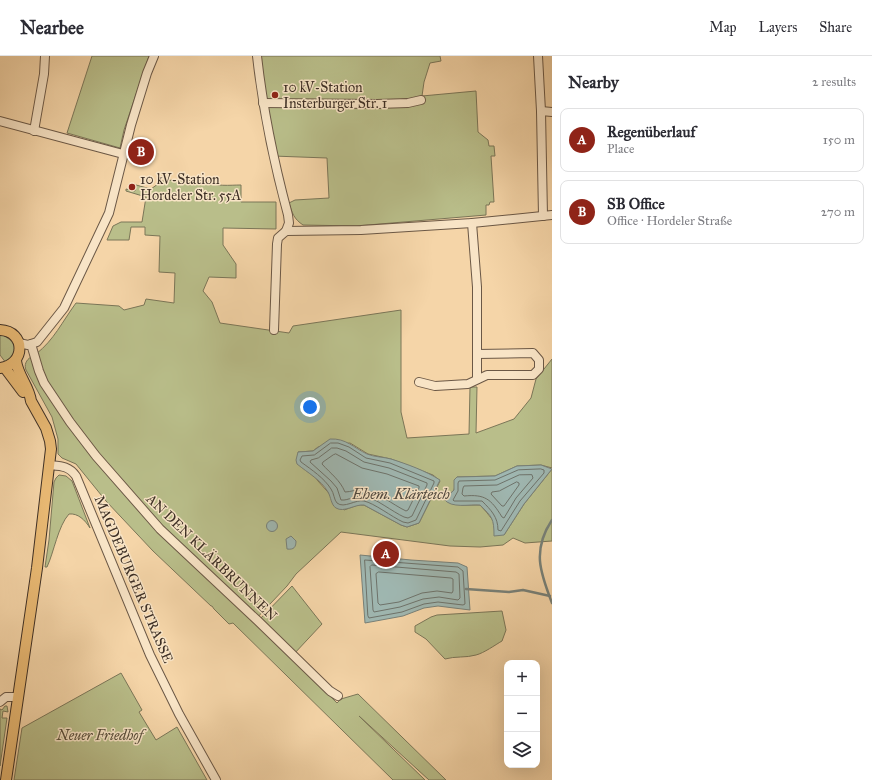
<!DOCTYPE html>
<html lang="en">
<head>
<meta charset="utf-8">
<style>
  body { margin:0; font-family:"IM FELL Great Primer",serif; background:#f7f7f7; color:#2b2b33 }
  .controls { position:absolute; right:12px; bottom:12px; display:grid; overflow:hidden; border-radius:8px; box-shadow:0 4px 16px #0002 }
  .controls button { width:36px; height:36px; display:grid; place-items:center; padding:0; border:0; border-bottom:1px solid #e1e1e2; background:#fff; color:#2b2b33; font:20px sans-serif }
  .you { position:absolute; left:310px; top:351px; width:14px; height:14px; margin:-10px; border:3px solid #fff; border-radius:50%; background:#1a73e8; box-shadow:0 0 0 6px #1a73e833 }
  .badge { display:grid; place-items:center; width:26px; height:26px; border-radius:50%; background:#8f2418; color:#fff; font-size:13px; font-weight:700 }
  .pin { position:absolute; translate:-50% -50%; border:2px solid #fff; box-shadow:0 1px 4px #0006 }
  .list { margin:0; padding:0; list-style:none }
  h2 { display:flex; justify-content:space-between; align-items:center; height:52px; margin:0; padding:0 16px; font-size:17px }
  h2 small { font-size:13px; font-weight:400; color:#7c7c81 }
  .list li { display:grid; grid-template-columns:26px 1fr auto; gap:12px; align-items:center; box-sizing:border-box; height:64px; margin:0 8px 8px; padding:0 8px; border:1px solid #e1e1e2; border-radius:8px }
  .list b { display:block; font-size:15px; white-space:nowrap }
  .list p { margin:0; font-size:13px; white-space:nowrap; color:#7c7c81 }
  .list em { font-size:13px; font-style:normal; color:#7c7c81 }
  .icon { flex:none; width:22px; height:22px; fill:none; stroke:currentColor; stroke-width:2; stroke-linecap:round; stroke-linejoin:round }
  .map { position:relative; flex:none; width:552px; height:724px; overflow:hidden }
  header { display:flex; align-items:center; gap:24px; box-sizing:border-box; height:56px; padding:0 20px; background:#fff; border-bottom:1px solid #e1e1e2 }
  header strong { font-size:19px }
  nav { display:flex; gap:22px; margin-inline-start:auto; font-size:14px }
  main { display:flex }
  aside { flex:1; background:#fff }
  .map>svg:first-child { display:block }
</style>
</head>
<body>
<header>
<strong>Nearbee</strong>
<nav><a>Map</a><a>Layers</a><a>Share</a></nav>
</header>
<main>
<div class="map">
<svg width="552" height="724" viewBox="0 0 552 724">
  <rect width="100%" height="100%" fill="#f5d5a8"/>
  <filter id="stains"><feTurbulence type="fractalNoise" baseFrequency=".005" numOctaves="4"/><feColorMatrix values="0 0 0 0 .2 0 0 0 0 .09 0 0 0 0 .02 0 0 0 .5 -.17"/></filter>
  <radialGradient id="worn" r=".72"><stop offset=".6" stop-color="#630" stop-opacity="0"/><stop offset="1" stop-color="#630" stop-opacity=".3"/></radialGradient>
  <!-- green -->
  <g fill="#b9be8a" stroke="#7b7658" fill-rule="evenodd">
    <polygon points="92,0 149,0 124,74 120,92 67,77"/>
    <path d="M257,0H440L441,5L430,7L424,26L422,40L476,35L478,76L488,84L489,90H494L495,100H491L494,146H490L489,149H486V159L356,170L303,169C294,163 292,157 289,147L295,144L329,142L327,102L273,100Z"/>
    <path d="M174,124L206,125C215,131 230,129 241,129V146H276V173L223,172V189L236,208V222L209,221L203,235L212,246L220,267L289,277L293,270L401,254V356L407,382L469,378L470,331H477L476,377L514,363L531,342L536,323L552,303V412L541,409L517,410L495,420L457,421L454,434L450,439L462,449H480C489,458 496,469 504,479L524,448L552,413V485L525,487L513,482L503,489L480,491L450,490L341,476L296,518L287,530L254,565L337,647L341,643L358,638L446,724H429L359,660L425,724H393L233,567L229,568L214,553L212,550H211L153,495L106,445L76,408L62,402L58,398V383L52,361L26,314C24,309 26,304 31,301L36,319V298C54,284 62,266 76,247L119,250L124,254L144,249L146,243L174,247L175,217L159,216L160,180L145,179V171H131L129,184H107L113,170L121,166H142L146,141L126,135V133L135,135L136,129L151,133L162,125ZM350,387L368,398L391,403L433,419L440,425L419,467L407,471L401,469L364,449H358L344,454L318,425L298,396L313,395L318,391Z"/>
    <path d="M0,278C9,281 19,290 13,300C11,303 8,305 6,307L0,299Z"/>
    <path d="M59,419L66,420L72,425L90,472C85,464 78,457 69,458C58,470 54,496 47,511H45L49,484L54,426L56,422Z"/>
    <polygon points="292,530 322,568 293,599 258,565"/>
    <path d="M502,555L506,574L502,585C495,589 484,597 476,599C466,602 455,600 445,603L426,583L415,576V570L431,561L437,559Z"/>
    <polygon points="121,617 142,654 139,656 156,684 177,671 207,724 14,724 22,672"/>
    <polygon points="5,650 7,650 8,656 3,655 2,662 7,662 0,710 0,653 2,654"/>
  </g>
  <!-- water -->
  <g fill="#9fb7b1" stroke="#788179">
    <path d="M330,383C346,382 354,392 367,398C374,401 384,401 391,403C407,408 426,415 440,424L419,467L407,471L401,469L364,449C355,448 344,457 336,452C331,449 331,441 328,436C321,424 308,417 297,408L296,404L298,396L313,395Z"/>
    <path d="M541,409L552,413L524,448L504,479L494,480C494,462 492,461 480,449C470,448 451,453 444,443L454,434V424L457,421L495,420L517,410Z"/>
    <circle cx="272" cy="470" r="5.5"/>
    <path d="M291,480L296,485C296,491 294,494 287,493L286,483Z"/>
    <polygon points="360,499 411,504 458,507 467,511 470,554 438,550 424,552 403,560 365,567"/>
  </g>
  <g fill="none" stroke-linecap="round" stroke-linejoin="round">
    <!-- shore -->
    <g stroke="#6e736b" stroke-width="1">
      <path d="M331,387H338L349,391L366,402L390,407L434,425V427L416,464L408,467L403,466C392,461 374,447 364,445C356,443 344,453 337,447C334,444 334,437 331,433C324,422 312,414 301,406L300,404L302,400L314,399Z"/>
      <path d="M332,392H337L346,395L364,406L389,412L427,427V429L412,460L408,462L404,461C393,456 375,442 365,440C356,438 349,445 341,444L337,432L331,425L310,406L311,404L318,402Z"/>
      <path d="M336,398L362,412L387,418L419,430V432L408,454L406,455C393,449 377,435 363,434C356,433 351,436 345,436C340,424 331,418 322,408L323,406L333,399Z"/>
      <path d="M541,413L544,414V417L520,445L501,475L498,474C498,461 491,454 482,445H454L453,444L458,435V427L459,425L495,424L518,414Z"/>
      <path d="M532,419L533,422L516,442L504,462L502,461C491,443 485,438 464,440L462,438L463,432L464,430L497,429L519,419Z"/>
      <polygon points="517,426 519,427 519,429 504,450 502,450 491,438 492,436 499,435"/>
      <polygon points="365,504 458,511 463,515 465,548 463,549 438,546 424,548 402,556 369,562 368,560"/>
      <polygon points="372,509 456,516 459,518 460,542 458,544 439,541 423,543 400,551 374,556 373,554 370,511"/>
      <polygon points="379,516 451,522 453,523 453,535 452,537 437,535 422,537 399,546 380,549 378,547 376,518"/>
    </g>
    <!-- stream -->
    <g stroke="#788179" stroke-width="2.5">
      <path d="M552,464C532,494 540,516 552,547"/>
      <polyline points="466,533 509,536 523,534 550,540"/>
    </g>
    <!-- minor casing -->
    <g stroke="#6b5846" stroke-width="10">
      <g id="minor">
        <path d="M257,0C263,54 274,107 288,159L289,167L286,175"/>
        <polyline points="538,0 541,55 543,160"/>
        <polyline points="263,47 377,48 408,47 421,44"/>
        <polyline points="541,55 552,56"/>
        <polyline points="0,65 123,98"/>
        <polyline points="34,75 44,18 45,0"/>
        <polyline points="472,167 477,231 477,323"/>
        <polyline points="274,274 277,188 278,182 286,175 361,174 472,167 552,159"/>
        <polyline points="19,287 28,289 37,286 64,252 109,157 131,69 147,17 154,0"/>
        <polyline points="31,288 39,315 44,327 70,366 96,400 160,473 258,565 330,635 338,640"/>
        <polyline points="419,326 435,330 468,328 487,319 533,319 539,313 539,304 533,297 477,298"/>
        <path d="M50,409C61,410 69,410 76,420L150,599L179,658L216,724"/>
        <polyline points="0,646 6,641 18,641"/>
      </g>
    </g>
    <!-- major casing -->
    <g stroke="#3d2f25" stroke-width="12">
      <g id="major">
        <path d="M0,274C26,275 26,309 0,312"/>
        <polyline points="5,312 23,336"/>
        <path d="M6,724L37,512L51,393L50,385L46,372L31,345C29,330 18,320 16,305"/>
      </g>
    </g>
    <!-- minor -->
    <use href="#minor" stroke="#f8e4c6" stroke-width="8"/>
    <!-- major -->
    <use href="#major" stroke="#eaba74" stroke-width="10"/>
  </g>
  <!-- markers -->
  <g fill="#8f2418" stroke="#f8e4c6" stroke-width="1.5">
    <circle cx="275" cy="39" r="4"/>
    <circle cx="132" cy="131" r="4"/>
  </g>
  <g text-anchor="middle" stroke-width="3" stroke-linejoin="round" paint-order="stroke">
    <!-- poi labels -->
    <g font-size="14" fill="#3d2f25" stroke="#f8e4c6" text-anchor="start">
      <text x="283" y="36">10 kV-Station<tspan x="283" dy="16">Insterburger Str. 1</tspan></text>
      <text x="140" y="128">10 kV-Station<tspan x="140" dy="16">Hordeler Str. 55A</tspan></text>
    </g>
    <!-- street labels -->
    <g font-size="14" fill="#3d2f25" stroke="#f8e4c6">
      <text transform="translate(212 501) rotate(44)" y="5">AN DEN KLÄRBRUNNEN</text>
      <text transform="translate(134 523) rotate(67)" y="5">MAGDEBURGER STRASSE</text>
    </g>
    <!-- park labels -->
    <g font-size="14" font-style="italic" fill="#564c39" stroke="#f8e4c6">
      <text x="100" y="684">Neuer Friedhof</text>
    </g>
    <!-- water labels -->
    <g font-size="15" font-style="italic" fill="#514a41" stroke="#f8e4c6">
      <text x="401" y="443">Ehem. Klärteich</text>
    </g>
  </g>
  <rect width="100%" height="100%" filter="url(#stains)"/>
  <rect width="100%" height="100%" fill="url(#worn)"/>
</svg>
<div class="controls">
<button>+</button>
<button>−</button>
<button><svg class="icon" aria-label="layers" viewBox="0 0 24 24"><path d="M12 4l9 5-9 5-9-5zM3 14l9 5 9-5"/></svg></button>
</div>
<div class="you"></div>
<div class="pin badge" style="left:386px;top:498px">A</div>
<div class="pin badge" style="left:141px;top:96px">B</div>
</div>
<aside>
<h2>Nearby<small>2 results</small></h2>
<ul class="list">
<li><span class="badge">A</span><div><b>Regenüberlauf</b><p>Place</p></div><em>150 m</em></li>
<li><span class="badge">B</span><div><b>SB Office</b><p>Office · Hordeler Straße</p></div><em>270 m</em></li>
</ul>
</aside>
</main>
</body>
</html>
